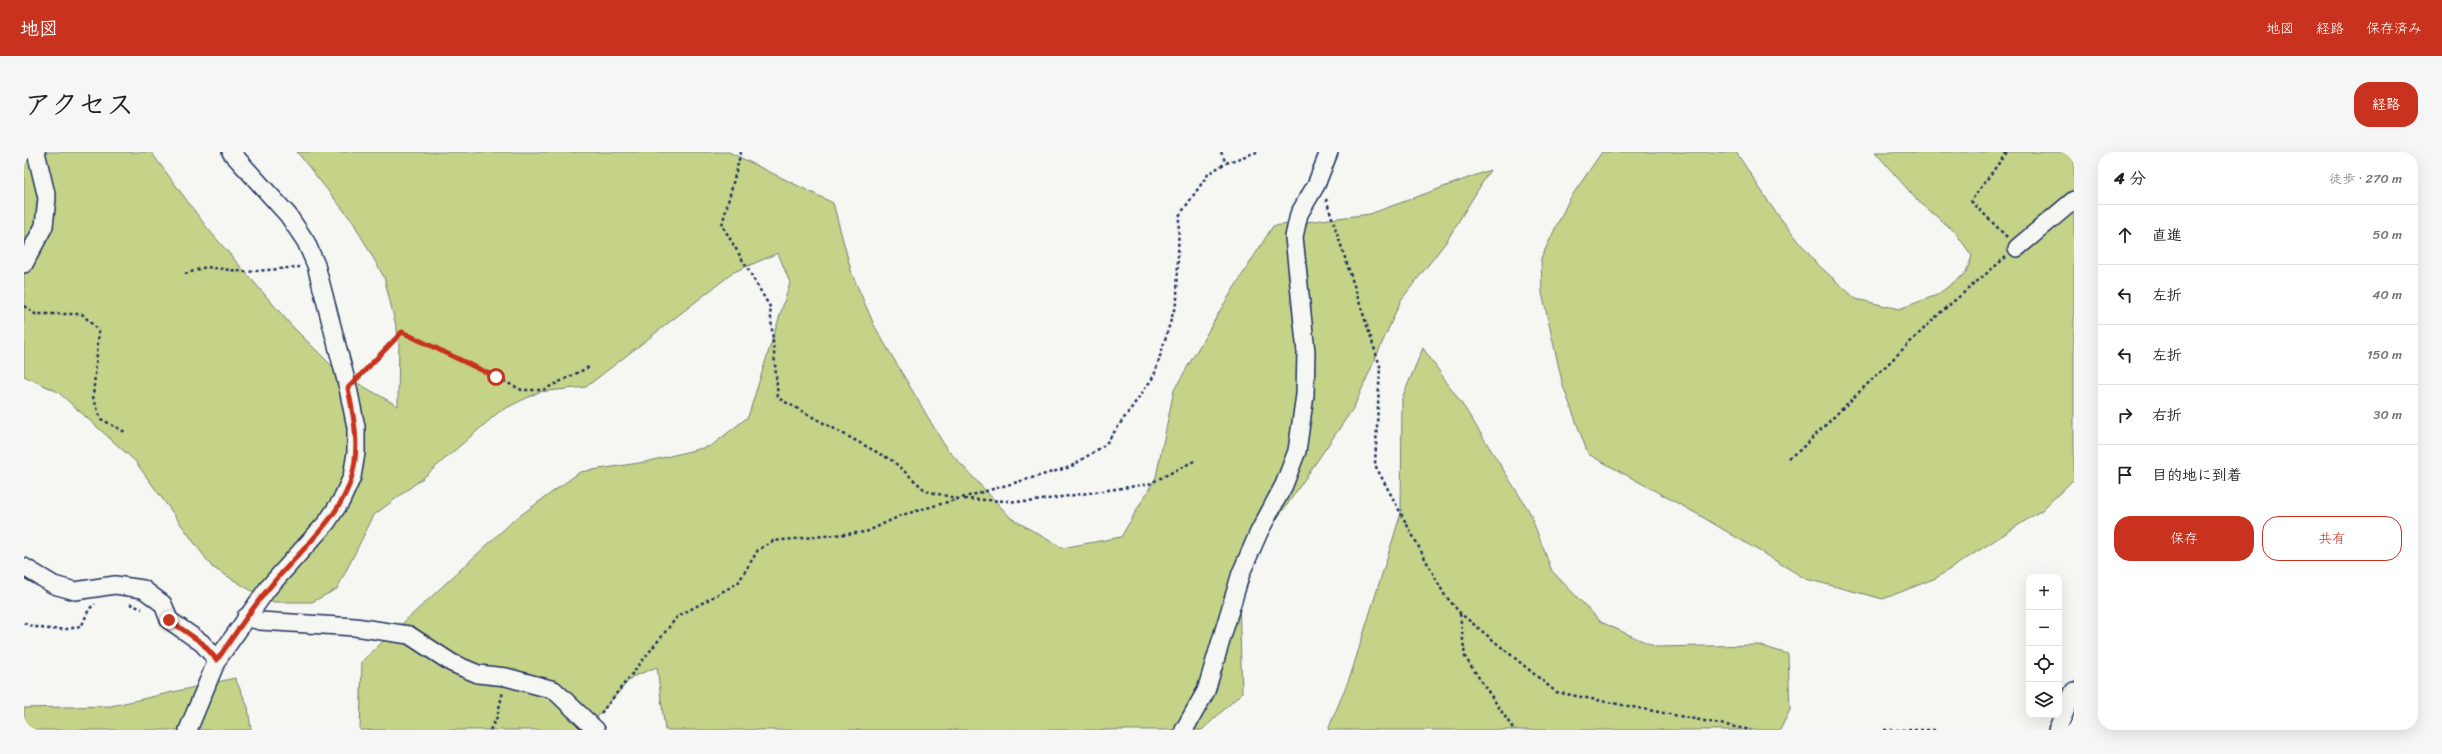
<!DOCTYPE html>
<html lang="ja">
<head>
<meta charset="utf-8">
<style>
  body { margin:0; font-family:Sriracha,"Klee One",sans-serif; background:#f6f6f6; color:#202124 }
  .controls { position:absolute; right:12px; bottom:12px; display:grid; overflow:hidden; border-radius:8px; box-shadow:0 4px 16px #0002 }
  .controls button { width:36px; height:36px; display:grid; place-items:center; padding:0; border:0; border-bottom:1px solid #e0e0e0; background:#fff; color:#202124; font:20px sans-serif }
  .stop { position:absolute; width:12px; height:12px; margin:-9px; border:3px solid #c8321e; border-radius:50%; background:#fff }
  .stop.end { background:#c8321e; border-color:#fff; box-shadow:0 1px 4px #0008 }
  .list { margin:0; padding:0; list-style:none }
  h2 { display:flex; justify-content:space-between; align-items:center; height:52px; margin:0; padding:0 16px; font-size:17px }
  h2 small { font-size:13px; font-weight:400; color:#757577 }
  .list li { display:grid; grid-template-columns:26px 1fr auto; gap:12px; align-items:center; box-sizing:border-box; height:60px; padding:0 16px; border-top:1px solid #e0e0e0 }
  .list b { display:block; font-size:15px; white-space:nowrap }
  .list em { font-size:13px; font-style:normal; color:#757577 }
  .actions { display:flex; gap:8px; padding:12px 16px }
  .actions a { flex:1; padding:9px 0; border:1px solid #c8321e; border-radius:16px; text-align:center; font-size:14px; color:#c8321e }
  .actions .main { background:#c8321e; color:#fff }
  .icon { flex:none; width:22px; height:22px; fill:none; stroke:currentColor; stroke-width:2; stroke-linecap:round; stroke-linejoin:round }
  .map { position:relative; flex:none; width:2050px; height:578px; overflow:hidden; border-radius:16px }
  header { display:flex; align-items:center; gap:24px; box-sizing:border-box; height:56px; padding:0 20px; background:#c8321e; color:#fff }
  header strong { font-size:19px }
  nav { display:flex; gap:22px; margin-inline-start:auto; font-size:14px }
  .intro { display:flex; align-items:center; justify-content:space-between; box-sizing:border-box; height:96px; padding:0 24px }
  h1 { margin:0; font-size:28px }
  .button { padding:10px 18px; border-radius:16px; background:#c8321e; color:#fff; font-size:14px; font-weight:700 }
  main { display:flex; gap:24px; padding:0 24px }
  aside { flex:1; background:#fff; border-radius:16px; box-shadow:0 4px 16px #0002 }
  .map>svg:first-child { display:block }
</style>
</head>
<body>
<header>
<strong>地図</strong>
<nav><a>地図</a><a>経路</a><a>保存済み</a></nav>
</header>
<div class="intro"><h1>アクセス</h1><a class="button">経路</a></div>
<main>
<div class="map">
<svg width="2050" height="578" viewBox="0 0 2050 578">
  <rect width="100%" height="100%" fill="#f6f6f2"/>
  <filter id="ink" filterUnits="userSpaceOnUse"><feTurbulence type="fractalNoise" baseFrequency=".025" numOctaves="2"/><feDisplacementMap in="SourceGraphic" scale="8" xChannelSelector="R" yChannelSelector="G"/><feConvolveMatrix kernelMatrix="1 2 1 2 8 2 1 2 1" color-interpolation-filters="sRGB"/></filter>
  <g filter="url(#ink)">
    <!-- green -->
    <g fill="#c4d388" stroke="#708173">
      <polygon points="0,0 127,0 184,77 267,173 314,220 374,254 375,186 360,125 329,70 273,0 705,0 809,51 828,122 851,175 922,296 987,366 1038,396 1097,385 1132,325 1150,238 1200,152 1249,74 1346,62 1466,18 1422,90 1377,148 1330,255 1263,353 1229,397 1215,447 1218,541 1178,578 641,578 633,515 608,525 573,565 566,578 336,578 338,509 490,368 556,320 621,310 687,294 724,265 766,131 754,101 710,120 562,235 515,240 476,259 399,326 350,363 313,437 288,450 246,450 188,415 111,309 34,240 0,224"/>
      <polygon points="1578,0 1712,0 1750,58 1792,111 1832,147 1875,157 1913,143 1942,121 1948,104 1931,80 1893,48 1851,0 2050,0 2050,327 2018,358 1912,426 1859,447 1782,427 1675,363 1564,302 1539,234 1518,141 1517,106 1545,48"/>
      <polygon points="1399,196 1442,258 1505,359 1528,419 1577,470 1632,495 1734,493 1764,502 1766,558 1756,578 1304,578 1327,522 1377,361 1378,246"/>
      <polygon points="211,526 224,555 227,578 0,578 0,556 87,554"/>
    </g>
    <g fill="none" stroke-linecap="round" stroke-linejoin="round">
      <!-- minor casing -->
      <g stroke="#1b2f5e" stroke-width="20">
        <g id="minor">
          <polyline points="1993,96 2050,48"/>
          <polyline points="0,112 20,74 23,46 12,0"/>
          <polyline points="0,415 30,433 51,439 91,433 119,437 139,452 145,468 178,491 193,508"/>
          <polyline points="222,465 236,469 331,475 385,483 428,511 454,522 482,525 530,538 572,578"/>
          <polyline points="164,578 193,508 244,436 303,370 317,349 328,325 332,301 332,275 324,236 292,113 282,90 264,63 207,0"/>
          <polyline points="1160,578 1182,539 1217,421 1235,380 1260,333 1273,299 1281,243 1282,200 1270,85 1275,62 1292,33 1305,0"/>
          <polyline points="2033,578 2050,539"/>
        </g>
      </g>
      <!-- path -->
      <g stroke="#1b2f5e" stroke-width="2.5" stroke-dasharray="3 3" stroke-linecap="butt">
        <polyline points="717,0 698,73 746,155 754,246 869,309 902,339 935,347"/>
        <polyline points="1197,0 1202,11"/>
        <polyline points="1302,47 1356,214 1351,313 1420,442 1436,461 1532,540 1727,578"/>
        <polyline points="1983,85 1947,49 1983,0"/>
        <polyline points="161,122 182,115 222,120 276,115"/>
        <polyline points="0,154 11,162 58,162 75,179 69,245 77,267 101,280"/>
        <polyline points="336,225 378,180 498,238 519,238 565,215"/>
        <polyline points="1764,306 1776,298 1917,160 1982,105"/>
        <polyline points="940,347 1004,350 1125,332 1172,308"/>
        <polyline points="106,452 118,457"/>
        <polyline points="1436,462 1441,505 1490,578"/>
        <path d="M0,471C15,478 44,480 58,473L65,457L71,452"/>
        <polyline points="577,561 653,465 714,431 734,398 749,389 842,380 878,363 1046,315 1081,293 1130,224 1153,148 1155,64 1185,21 1202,11 1233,0"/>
        <polyline points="466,578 473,565 479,539"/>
        <polyline points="1860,578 1912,578"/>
      </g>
      <!-- minor -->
      <use href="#minor" stroke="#f6f6f2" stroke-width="17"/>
    </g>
  </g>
  <g fill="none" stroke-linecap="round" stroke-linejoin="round" filter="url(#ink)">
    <!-- route -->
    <path stroke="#c8321e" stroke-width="5" d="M145,468L178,491L193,508C210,484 226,458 245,436C271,403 318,365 328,324C336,294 330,266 324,236L378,180L472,225"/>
  </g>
</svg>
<div class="controls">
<button>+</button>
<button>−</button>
<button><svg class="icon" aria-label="locate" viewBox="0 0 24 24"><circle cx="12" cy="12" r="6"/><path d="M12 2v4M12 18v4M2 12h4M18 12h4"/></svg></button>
<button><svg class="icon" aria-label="layers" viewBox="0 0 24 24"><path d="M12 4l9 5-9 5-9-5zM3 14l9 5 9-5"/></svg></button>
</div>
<div class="stop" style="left:472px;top:225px"></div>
<div class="stop end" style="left:145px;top:468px"></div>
</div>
<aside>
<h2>4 分<small>徒歩 · 270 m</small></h2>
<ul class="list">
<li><svg class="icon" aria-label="ahead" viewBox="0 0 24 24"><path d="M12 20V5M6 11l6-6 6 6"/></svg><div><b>直進</b></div><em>50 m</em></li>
<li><svg class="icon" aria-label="left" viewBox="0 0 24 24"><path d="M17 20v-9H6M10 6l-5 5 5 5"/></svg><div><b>左折</b></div><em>40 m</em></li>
<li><svg class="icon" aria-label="left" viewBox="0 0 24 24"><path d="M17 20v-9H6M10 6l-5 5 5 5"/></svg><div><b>左折</b></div><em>150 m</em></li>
<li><svg class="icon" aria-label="right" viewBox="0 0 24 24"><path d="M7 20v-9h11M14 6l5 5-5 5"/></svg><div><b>右折</b></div><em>30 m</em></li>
<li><svg class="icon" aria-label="arrive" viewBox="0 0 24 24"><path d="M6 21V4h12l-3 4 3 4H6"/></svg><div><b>目的地に到着</b></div></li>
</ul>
<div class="actions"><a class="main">保存</a><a>共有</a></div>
</aside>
</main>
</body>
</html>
